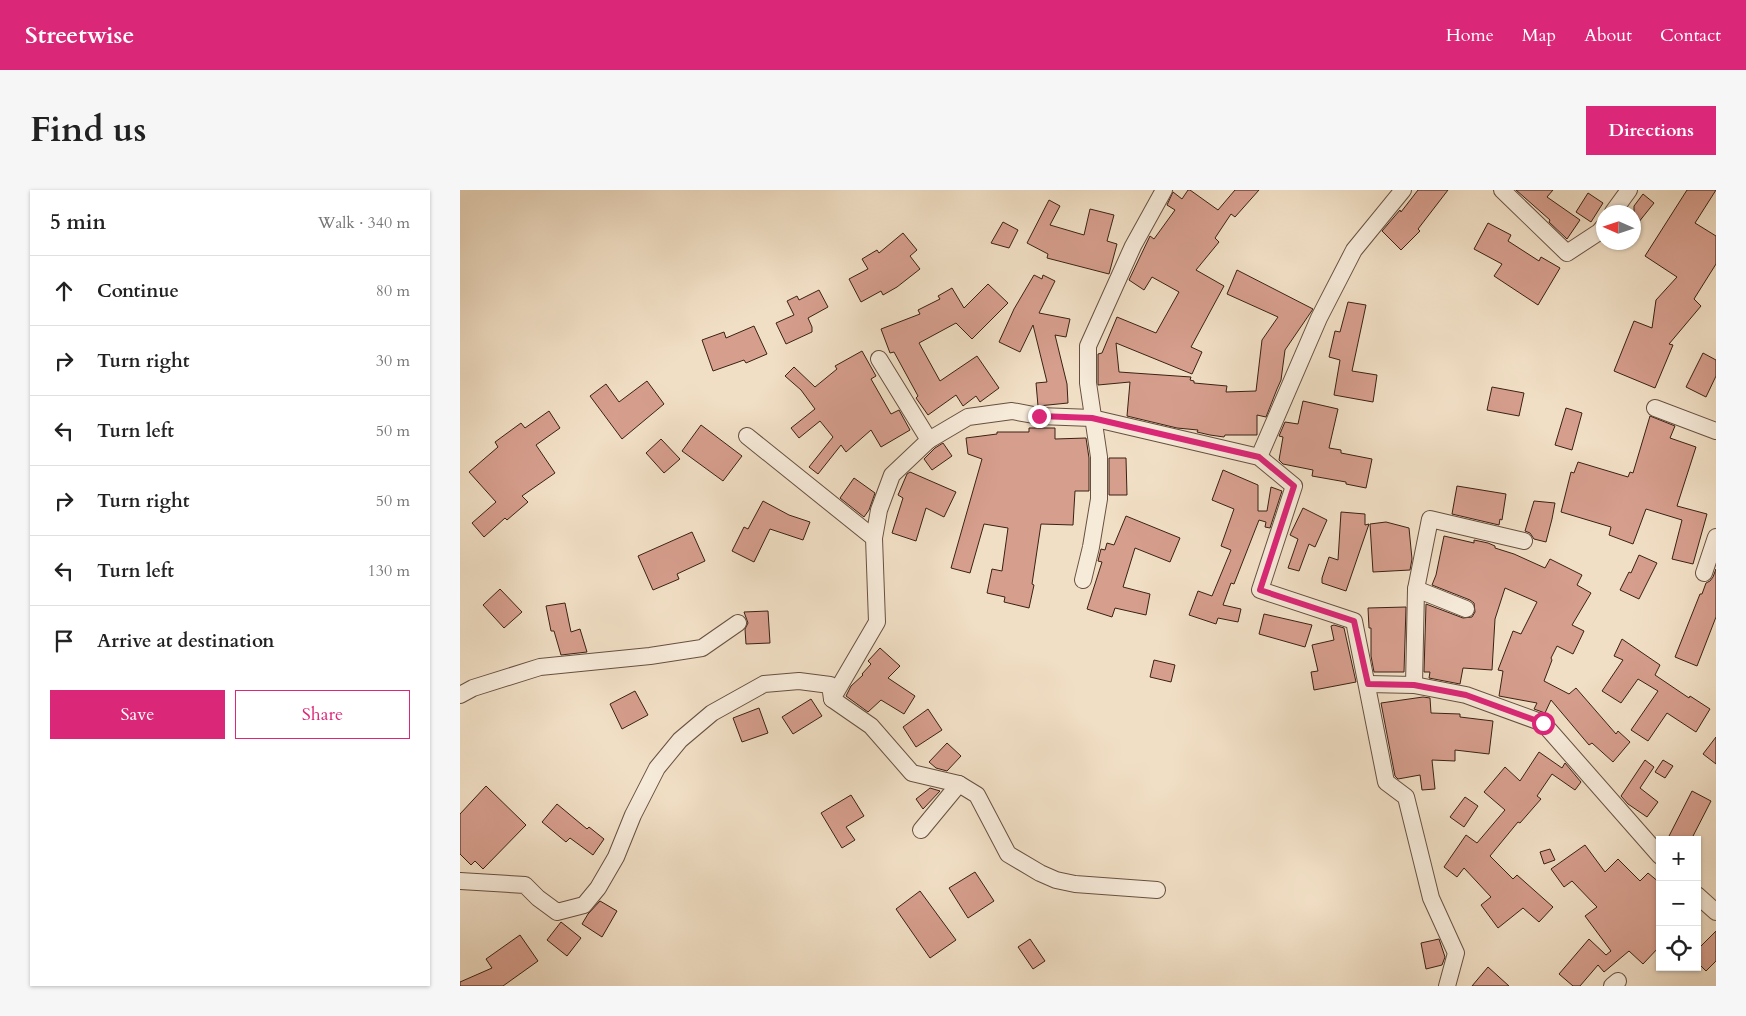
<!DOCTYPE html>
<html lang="en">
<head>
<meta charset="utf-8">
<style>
  body { margin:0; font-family:Cardo,serif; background:#f6f6f6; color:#222 }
  .controls { position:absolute; right:15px; bottom:15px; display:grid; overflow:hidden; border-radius:0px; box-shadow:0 1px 4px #0004 }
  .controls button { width:45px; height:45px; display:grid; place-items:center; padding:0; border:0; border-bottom:1px solid #e0e0e0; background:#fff; color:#222; font:25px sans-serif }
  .compass { position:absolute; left:1136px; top:15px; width:45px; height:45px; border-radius:50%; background:#fff; box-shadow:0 1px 4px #0004; rotate:273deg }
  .stop { position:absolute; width:15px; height:15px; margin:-11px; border:4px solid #db2777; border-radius:50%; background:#fff }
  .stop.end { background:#db2777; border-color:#fff; box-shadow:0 1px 5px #0008 }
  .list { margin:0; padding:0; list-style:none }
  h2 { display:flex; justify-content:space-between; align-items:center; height:65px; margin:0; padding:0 20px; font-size:21px }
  h2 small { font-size:16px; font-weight:400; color:#767676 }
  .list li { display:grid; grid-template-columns:32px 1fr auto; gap:15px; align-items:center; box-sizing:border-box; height:70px; padding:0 20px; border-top:1px solid #e0e0e0 }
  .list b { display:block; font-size:19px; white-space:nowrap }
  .list em { font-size:16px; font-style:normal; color:#767676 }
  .actions { display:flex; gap:10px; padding:15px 20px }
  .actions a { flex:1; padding:11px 0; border:1px solid #db2777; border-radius:0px; text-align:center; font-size:18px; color:#db2777 }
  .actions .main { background:#db2777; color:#fff }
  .icon { flex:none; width:28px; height:28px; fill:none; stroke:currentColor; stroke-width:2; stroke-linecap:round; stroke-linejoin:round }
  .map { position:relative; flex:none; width:1256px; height:796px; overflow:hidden; border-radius:0px }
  header { display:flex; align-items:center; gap:30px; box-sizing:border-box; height:70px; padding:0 25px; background:#db2777; color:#fff }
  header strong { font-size:24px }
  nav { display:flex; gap:28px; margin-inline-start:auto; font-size:18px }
  .intro { display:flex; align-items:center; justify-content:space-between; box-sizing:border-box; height:120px; padding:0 30px }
  h1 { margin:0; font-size:35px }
  .button { padding:12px 22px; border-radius:0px; background:#db2777; color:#fff; font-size:18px; font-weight:700 }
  main { display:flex; gap:30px; padding:0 30px }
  aside { flex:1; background:#fff; border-radius:0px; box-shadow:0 1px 4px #0004 }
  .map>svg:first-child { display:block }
</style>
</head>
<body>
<header>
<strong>Streetwise</strong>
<nav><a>Home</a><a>Map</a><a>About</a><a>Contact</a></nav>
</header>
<div class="intro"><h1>Find us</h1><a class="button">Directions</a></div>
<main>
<aside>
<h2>5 min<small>Walk · 340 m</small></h2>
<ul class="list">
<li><svg class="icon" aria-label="ahead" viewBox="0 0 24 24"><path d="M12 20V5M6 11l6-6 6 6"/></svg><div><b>Continue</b></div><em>80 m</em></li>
<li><svg class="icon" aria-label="right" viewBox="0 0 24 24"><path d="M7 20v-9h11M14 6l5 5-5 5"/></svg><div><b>Turn right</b></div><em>30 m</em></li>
<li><svg class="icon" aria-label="left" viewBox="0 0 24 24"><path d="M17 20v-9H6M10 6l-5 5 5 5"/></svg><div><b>Turn left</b></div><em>50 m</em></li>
<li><svg class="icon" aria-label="right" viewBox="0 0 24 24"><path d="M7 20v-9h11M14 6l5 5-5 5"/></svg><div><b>Turn right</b></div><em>50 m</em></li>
<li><svg class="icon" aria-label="left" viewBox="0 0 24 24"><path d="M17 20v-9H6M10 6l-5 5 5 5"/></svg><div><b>Turn left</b></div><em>130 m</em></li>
<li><svg class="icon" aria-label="arrive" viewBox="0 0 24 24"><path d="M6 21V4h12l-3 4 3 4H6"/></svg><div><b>Arrive at destination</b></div></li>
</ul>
<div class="actions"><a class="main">Save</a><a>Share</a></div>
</aside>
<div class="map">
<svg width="1256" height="796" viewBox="0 0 1256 796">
  <rect width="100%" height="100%" fill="#f1dfc5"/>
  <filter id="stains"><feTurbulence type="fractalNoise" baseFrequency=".004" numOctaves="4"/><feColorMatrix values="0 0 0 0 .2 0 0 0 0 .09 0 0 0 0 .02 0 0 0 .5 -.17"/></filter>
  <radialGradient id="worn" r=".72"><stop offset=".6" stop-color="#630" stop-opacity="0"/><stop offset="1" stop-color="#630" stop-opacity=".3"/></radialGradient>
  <!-- building -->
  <g fill="#d69e8d" stroke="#3b2114">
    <polygon points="728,0 730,0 758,20 775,0 799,0 775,27 771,24 755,48 759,52 736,80 764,96 731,157 742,162 732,184 656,153 659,182 731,187 730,190 734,191 734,193 767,196 766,202 796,201 802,150 818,127 767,104 777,80 853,119 825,160 821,190 817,199 806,227 797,225 797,245 765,245 764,247 750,245 737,242 738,240 717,238 667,226 670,192 638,195 638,164 642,163 657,127 696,143 719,102 692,87 684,100 669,90 690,46 694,49 715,20 707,15 713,2 722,9"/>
    <polygon points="958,0 988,0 958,39 960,41 941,60 922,41 940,20 941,22"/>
    <polygon points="1056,0 1093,0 1087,7 1120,30 1107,49 1089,32 1090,30"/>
    <polygon points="1227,0 1256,0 1235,33 1256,46 1256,74 1234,109 1241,116 1209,154 1213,155 1195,198 1154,181 1174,131 1192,138 1196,110 1217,87 1185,66"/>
    <polygon points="1128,3 1143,13 1131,32 1116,22"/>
    <polygon points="1183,4 1194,13 1174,38 1174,16"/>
    <polygon points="589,10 600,16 590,35 624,45 630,19 654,25 647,51 657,54 649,84 587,68 588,64 567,53"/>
    <polygon points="543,32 558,40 549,58 531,53"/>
    <polygon points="1028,33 1051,45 1048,51 1079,71 1081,67 1100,78 1078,115 1034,86 1042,74 1014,59"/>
    <polygon points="443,43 457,60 450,66 460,79 437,97 423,105 421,101 401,112 389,89 408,79 402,69 417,60 419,63"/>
    <polygon points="574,85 582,89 583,85 595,91 579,123 610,129 606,147 595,145 607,194 608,213 578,216 576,193 587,192 573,135 560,162 539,152 554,119"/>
    <polygon points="528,94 548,113 512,149 496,133 459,153 480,191 517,166 539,198 520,212 516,206 503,216 496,205 468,225 456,208 458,206 434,162 430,163 421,139 460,124 458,120 480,109 478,106 492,98 504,118"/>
    <polygon points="359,100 368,117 348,128 352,137 352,142 326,154 316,133 334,125 327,111 337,106 339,110"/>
    <polygon points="888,112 906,115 892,181 917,185 913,212 874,205 880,170 869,167 875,141 880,142"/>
    <polygon points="294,136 307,164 286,173 284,170 253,181 242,150 264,142 266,148"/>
    <polygon points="402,161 416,186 411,189 431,224 439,220 450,240 421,257 411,240 386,262 381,255 358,284 349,277 373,247 360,231 339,248 331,238 355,219 341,200 325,186 334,177 355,197 377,179 375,176"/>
    <polygon points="1243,163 1256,170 1256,186 1246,207 1226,197"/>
    <polygon points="187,191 204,214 162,249 130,206 146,194 159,212"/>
    <polygon points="1032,197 1064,203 1059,226 1027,220"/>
    <polygon points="843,211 878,219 869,258 881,260 881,263 912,269 906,298 886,294 886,292 852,286 853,280 823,274 819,270 823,247 819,246 825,232 838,234"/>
    <polygon points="1106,218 1122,223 1112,260 1095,255"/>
    <polygon points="89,221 100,238 76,255 95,283 62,306 68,312 47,330 45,328 24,347 12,333 36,312 9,282 38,257 35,252 61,233 65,238"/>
    <polygon points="1190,226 1215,236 1210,248 1236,257 1217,316 1247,324 1233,374 1212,369 1222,330 1186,319 1173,354 1149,345 1151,337 1101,322 1111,282 1114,283 1118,272 1168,287 1170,282 1173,283"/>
    <polygon points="241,235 282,266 263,291 222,261"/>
    <polygon points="569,238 595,238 595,249 626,248 629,268 629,301 615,301 613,335 581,334 572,394 574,395 569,418 544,412 545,407 527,403 532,379 542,381 548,338 524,334 510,383 491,378 522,269 508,264 506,248 537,244 537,242 569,242"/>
    <polygon points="201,249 220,269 204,283 186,263"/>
    <polygon points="483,253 492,266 472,280 464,269 475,258"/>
    <polygon points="649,268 666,268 667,305 649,305"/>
    <polygon points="763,280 798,295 798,321 807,321 811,297 822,301 810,338 805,337 806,332 799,330 774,394 771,393 763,415 781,419 778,432 758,428 756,434 729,425 738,401 752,406 771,360 761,356 774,319 752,310"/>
    <polygon points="450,282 496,302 484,327 466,318 456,351 432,343 443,308 438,305 447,284"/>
    <polygon points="394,288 415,303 409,320 404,327 380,308"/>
    <polygon points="997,296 1046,304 1042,330 1040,329 1039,335 992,324"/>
    <polygon points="303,311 329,325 350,332 343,350 310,339 294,372 272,361 284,337 288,339"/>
    <polygon points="1074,311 1095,313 1092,329 1086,352 1074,349 1070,343 1065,341"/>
    <polygon points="843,318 867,330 855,357 849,354 839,381 828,378 838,349 830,345"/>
    <polygon points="881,322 905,324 905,335 909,334 886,401 862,393 862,388 869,367 878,370"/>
    <polygon points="666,326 720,348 710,372 675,358 663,397 690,404 686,425 655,418 652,427 627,419 642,372 638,371 641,359 645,360 647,353 654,355"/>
    <polygon points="926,332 949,338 952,369 950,380 913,382 910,334"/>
    <polygon points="232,342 245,371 217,384 219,389 193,400 178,366"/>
    <polygon points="984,346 1014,353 1014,350 1028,353 1035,356 1035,358 1054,364 1085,378 1090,369 1122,385 1117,395 1131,403 1112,435 1124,441 1113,464 1097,456 1091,468 1092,470 1084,491 1109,504 1116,498 1156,544 1158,541 1170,552 1153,572 1132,553 1129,555 1091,510 1085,523 1074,519 1077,513 1039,506 1043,481 1038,480 1053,441 1061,444 1077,412 1045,398 1035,429 1032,480 1003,478 1000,494 969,488 970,482 964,482 966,414 1003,428 1012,427 1015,422 1014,413 1010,410 972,395 976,385"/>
    <polygon points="1179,365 1197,373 1179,409 1160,400 1169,382 1171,383"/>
    <polygon points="1256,379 1256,427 1237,476 1215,467 1240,404 1242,404 1246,393 1250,391 1253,387"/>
    <polygon points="40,399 62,422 44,438 23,415"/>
    <polygon points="105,413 111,442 120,439 127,462 101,465 94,441 91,441 86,416"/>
    <polygon points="946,417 944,482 914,482 911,466 911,438 909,438 908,418"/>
    <polygon points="308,421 310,453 286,454 285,439 288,433 284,422"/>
    <polygon points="804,424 852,435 845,457 799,444"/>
    <polygon points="874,435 884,438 896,492 854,500 851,482 858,481 852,455 874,450 871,436"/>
    <polygon points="1162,449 1200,475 1195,485 1229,508 1230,506 1250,519 1236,542 1207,523 1188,551 1171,540 1198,501 1178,489 1161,513 1142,501 1163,470 1154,466"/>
    <polygon points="420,458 440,476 428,488 455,506 444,524 421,510 408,522 386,506 391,496 403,485 402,484 411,474 408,471"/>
    <polygon points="694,470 715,475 711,492 690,487"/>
    <polygon points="175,501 188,525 162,539 150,514"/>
    <polygon points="963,507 970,508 971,523 1000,524 1000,527 1033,531 1029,564 995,560 995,571 972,570 975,599 962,600 960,585 938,589 935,586 921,513"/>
    <polygon points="351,509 362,526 333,544 322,527"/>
    <polygon points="299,518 308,543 282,552 273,528"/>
    <polygon points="468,519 482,540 456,557 443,537"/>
    <polygon points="1256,547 1256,574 1243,564"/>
    <polygon points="487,553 501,566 487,581 476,578 469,572"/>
    <polygon points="1079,562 1102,578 1105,573 1121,592 1115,600 1092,584 1077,606 1081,609 1060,633 1058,632 1030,666 1053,689 1057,685 1093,717 1079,732 1063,718 1038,738 1021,715 1031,707 1004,678 997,687 984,677 1006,645 1017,653 1045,620 1024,602 1045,577 1060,591"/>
    <polygon points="1185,570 1194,577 1180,598 1198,612 1187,627 1168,614 1161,606"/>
    <polygon points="1203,570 1213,576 1205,588 1195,582"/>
    <polygon points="26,596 66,635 23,679 15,671 11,675 0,664 0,624"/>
    <polygon points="470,598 480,601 463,619 456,609"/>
    <polygon points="1232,601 1251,611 1231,650 1207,650"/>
    <polygon points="391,605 404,626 386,637 395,650 382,658 361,623"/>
    <polygon points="1005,607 1018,616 1004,637 990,627"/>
    <polygon points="97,614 127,639 129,637 144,649 133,665 110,648 106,652 82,632"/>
    <polygon points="1125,655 1145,682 1158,669 1180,691 1188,683 1200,693 1200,756 1183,774 1169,761 1144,782 1138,775 1120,796 1113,796 1099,784 1129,749 1146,765 1151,761 1125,726 1137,717 1112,691 1104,697 1091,679"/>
    <polygon points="1090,659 1095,670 1084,674 1080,662"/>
    <polygon points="515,682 534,711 508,728 489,698"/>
    <polygon points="460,701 496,750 470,768 436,719"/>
    <polygon points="140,711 157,721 142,747 122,734 128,724"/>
    <polygon points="101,732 121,748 107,766 87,750"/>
    <polygon points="1256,741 1256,771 1246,781 1237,772 1237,760"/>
    <polygon points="60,745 78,771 43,796 0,796 0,792 32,778 26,769"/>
    <polygon points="570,749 585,771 573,779 558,757"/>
    <polygon points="979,749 985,767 982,775 966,779 961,753"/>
    <polygon points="1028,777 1049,796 1012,796"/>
  </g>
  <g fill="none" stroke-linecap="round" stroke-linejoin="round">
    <!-- minor casing -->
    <g stroke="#685040" stroke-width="18">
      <g id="minor">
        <polyline points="1042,0 1107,63 1139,42 1144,36"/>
        <polyline points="1153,22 1169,0"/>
        <polyline points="1195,218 1256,241"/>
        <polyline points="287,246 414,348 417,432 372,509"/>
        <polyline points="469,250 508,227 552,221 579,226 632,228 799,267 834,296 800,400 894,431 926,592 946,607 971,708 996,763 987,796"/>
        <polyline points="799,267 859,128 894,60 943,0"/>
        <polyline points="414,348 419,320 432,285 469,250 419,169"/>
        <polyline points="1244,383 1256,347"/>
        <polyline points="623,390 631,357 639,309 639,267 628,193 628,156 673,56 704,0"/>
        <polyline points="956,399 1006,419"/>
        <polyline points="908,494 954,495 1006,505 1083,533 1200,666"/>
        <polyline points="954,495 956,399 970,329 1064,351"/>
        <polyline points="0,505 13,498 80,477 190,466 242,458 278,433"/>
        <polyline points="499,594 517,605 548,664 580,683 596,690 615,694 697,700"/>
        <polyline points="0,691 65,695 78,708 97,722 124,715 138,698 156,667 173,625 197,578 220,550 252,523 304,494 339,491 370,495 372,509 411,536 452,583 499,594 461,640"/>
        <polyline points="1237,705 1256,722"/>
        <polyline points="1152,796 1158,791"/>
      </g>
    </g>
    <!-- minor -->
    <use href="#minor" stroke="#f6ead9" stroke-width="16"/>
  </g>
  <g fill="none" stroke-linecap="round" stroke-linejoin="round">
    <!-- route -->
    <polyline stroke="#db2777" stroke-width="6" points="579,226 632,228 799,267 834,296 800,400 894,431 908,494 954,495 1006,505 1083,533"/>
  </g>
  <rect width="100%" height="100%" filter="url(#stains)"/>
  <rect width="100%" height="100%" fill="url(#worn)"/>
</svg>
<div class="controls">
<button>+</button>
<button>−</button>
<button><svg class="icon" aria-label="locate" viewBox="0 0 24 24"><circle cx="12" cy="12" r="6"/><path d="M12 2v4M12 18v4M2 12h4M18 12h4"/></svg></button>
</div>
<svg class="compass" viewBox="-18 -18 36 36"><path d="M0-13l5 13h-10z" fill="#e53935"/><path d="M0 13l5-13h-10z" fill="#767676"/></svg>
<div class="stop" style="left:1083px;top:533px"></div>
<div class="stop end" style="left:579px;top:226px"></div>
</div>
</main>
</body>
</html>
